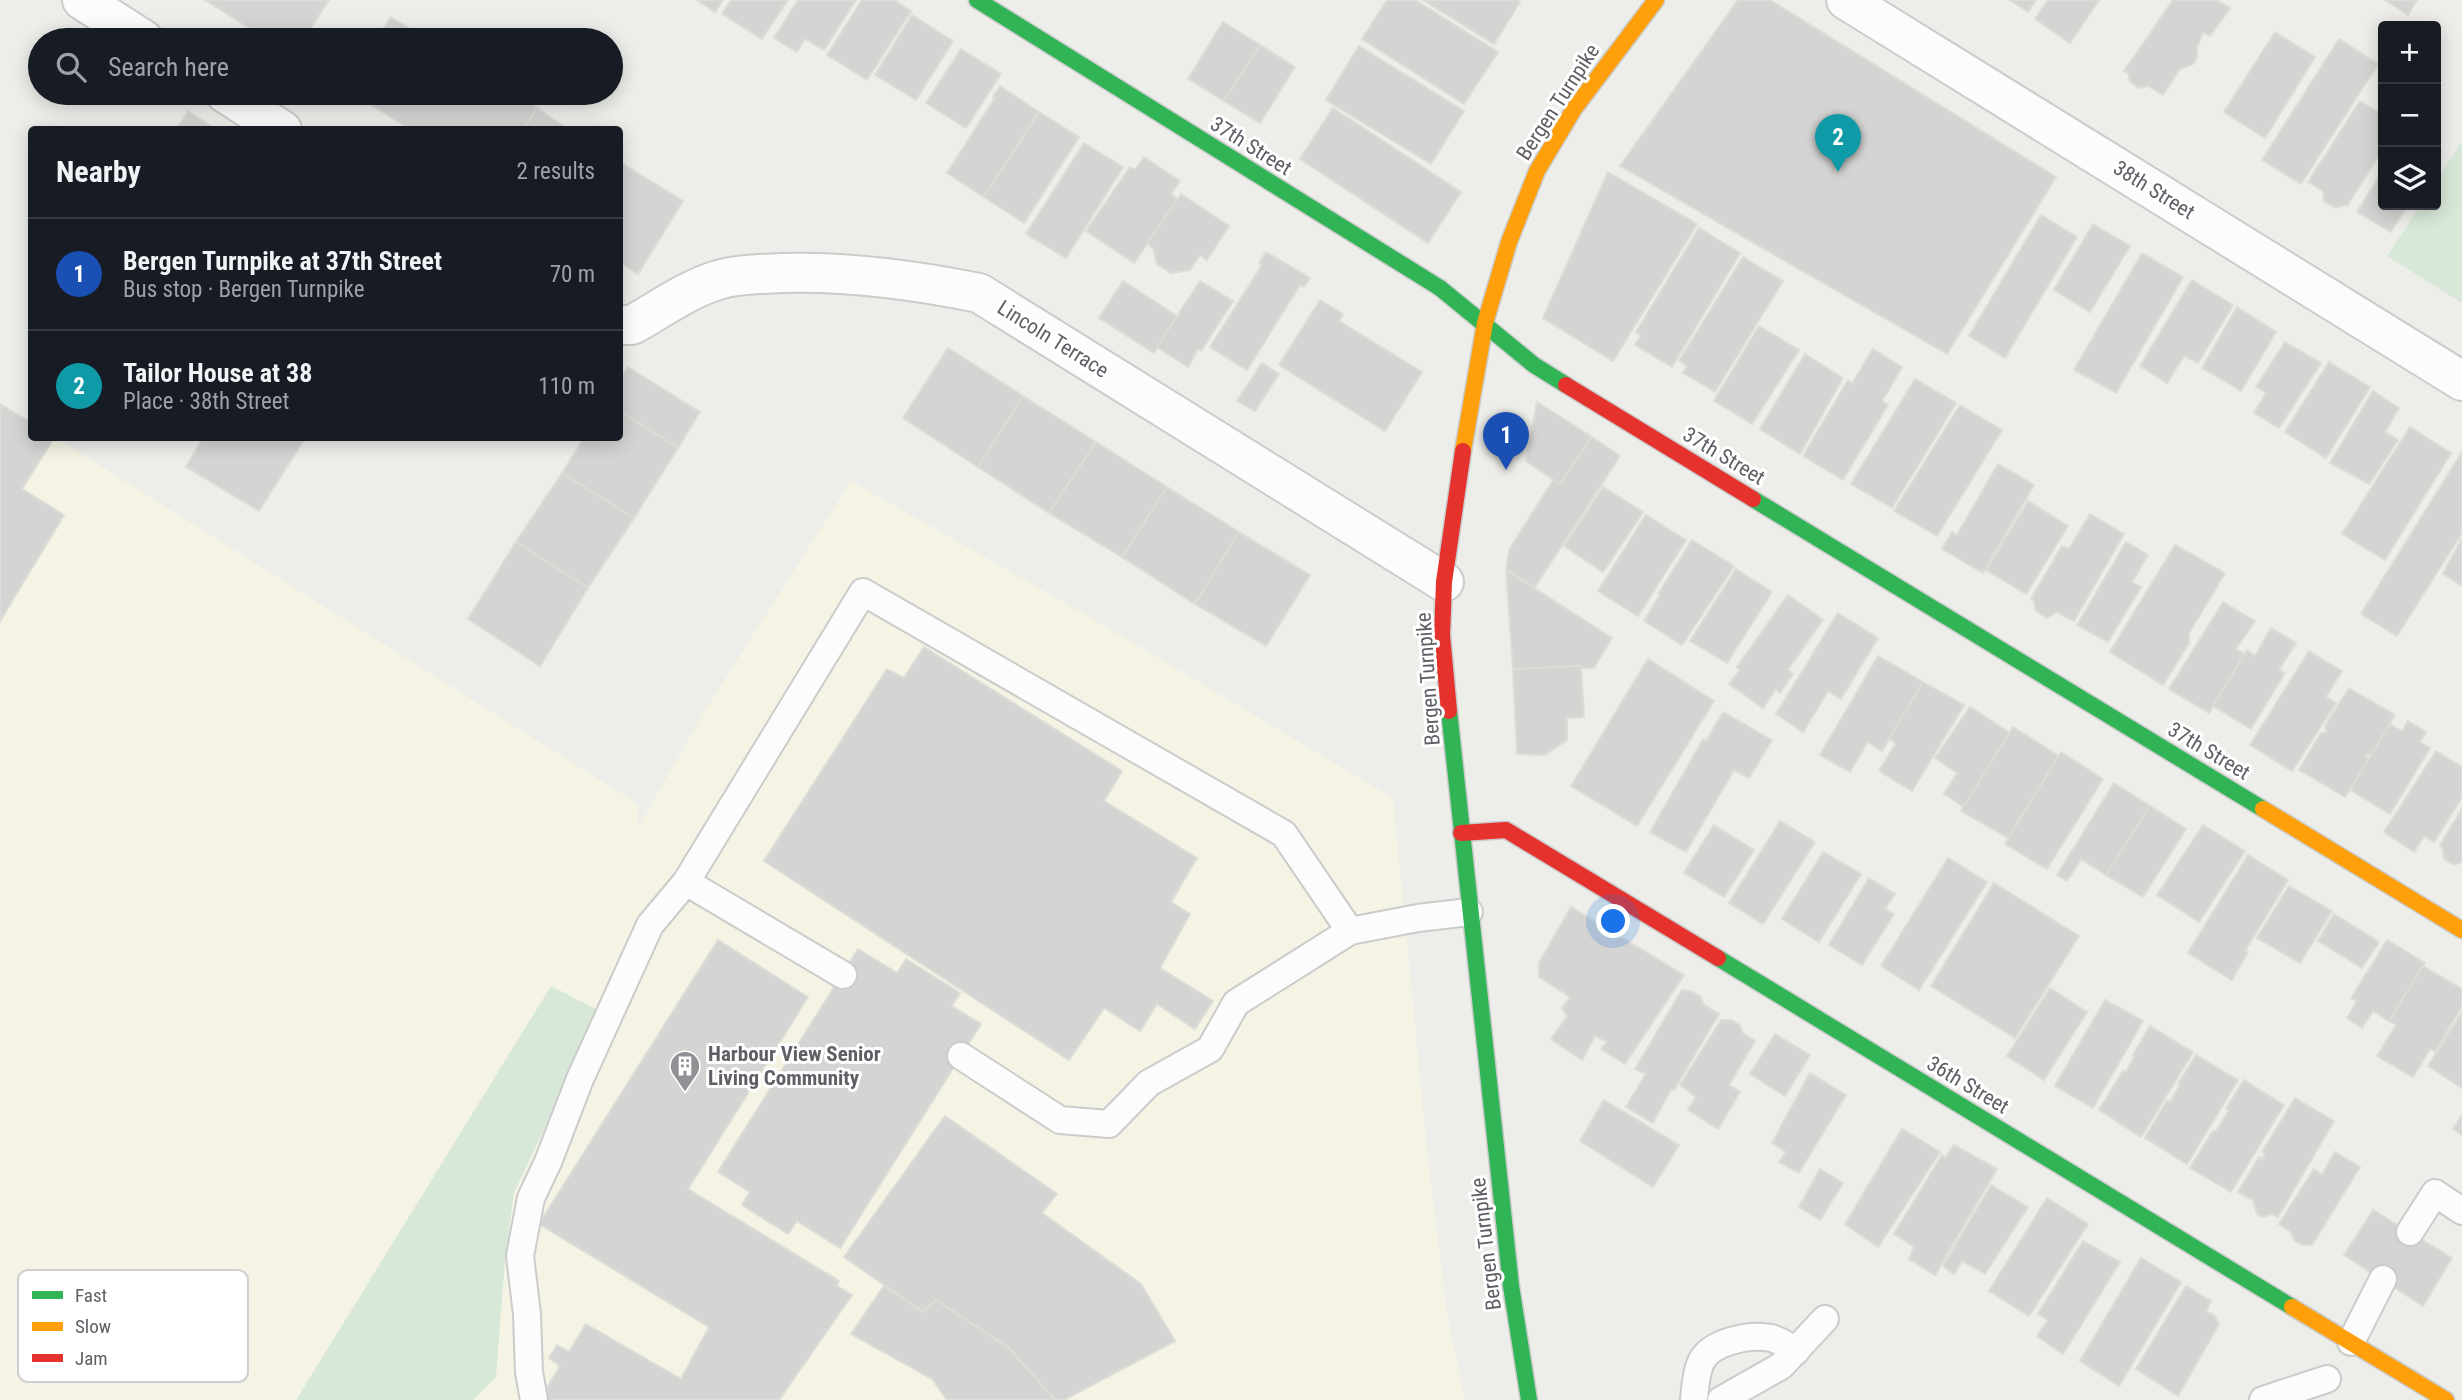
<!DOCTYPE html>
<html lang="en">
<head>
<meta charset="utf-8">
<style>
  body { margin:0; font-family:"Roboto Condensed",sans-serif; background:#20242c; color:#f1f3f6 }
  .controls { position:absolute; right:21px; top:21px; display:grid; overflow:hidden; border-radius:7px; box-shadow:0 4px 18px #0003 }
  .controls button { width:63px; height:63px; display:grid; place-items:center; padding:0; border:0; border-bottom:2px solid #363941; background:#171b24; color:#f1f3f6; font:35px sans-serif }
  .you { position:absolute; left:1614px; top:922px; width:24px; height:24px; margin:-18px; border:5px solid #fff; border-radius:50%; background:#1a73e8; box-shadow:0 0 0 10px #1a73e833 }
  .badge { display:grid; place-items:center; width:46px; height:46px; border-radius:50%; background:#d93025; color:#fff; font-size:23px; font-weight:700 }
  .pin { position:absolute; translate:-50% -58px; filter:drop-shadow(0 2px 4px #0008) }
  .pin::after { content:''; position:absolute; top:37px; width:24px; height:21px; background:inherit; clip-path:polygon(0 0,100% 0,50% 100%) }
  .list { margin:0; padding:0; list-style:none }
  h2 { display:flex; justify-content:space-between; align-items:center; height:91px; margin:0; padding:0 28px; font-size:30px }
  h2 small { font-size:23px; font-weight:400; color:#9ea1a6 }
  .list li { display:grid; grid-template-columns:46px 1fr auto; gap:21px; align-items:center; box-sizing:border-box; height:112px; padding:0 28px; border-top:2px solid #363941 }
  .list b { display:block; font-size:26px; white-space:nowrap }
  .list p { margin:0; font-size:23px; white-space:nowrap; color:#9ea1a6 }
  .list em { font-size:23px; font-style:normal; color:#9ea1a6 }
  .icon { flex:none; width:38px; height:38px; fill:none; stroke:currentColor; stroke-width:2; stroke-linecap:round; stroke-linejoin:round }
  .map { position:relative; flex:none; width:2462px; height:1400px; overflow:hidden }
  .search { position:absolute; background:#171b24; box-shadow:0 4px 18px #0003; left:28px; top:28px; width:595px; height:77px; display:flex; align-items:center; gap:18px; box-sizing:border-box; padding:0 24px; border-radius:38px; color:#9ea1a6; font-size:26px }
  .panel { position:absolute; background:#171b24; box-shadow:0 4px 18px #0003; left:28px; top:126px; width:595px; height:315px; border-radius:7px }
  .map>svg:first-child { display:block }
</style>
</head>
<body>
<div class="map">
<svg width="2462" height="1400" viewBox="0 0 2462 1400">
  <rect width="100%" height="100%" fill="#edede9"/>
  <!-- commercial -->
  <polygon fill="#f5f4e4" points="0,404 31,423 32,438 56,438 638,804 638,828 704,712 851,481 1081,612 1393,798 1427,1150 1447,1315 1465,1400 0,1400"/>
  <!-- green -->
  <g fill="#d8e8d8">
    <polygon points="2462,141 2462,303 2387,256 2421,205 2436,205 2436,181"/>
    <polygon points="551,986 600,1011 514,1193 505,1261 496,1377 473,1400 296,1400"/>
  </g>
  <!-- building -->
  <g fill="#d4d4d2" stroke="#dcdcd8" stroke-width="2">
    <polygon points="205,0 329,0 303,40 268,40"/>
    <polygon points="697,0 723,0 715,12"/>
    <polygon points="731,0 788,0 762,39 722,14"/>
    <polygon points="798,0 856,0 824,50 805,39 797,52 774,38"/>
    <polygon points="862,0 894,0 911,11 867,80 827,55"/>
    <polygon points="1387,0 1415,0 1498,52 1464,104 1362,39"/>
    <polygon points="1423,0 1516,0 1520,2 1494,44"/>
    <polygon points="1738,0 1770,0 2056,177 1947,354 1620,166"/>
    <polygon points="2010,0 2036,0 2028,12"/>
    <polygon points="2048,0 2099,0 2070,43 2035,19"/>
    <polygon points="2173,0 2216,0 2230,8 2210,36 2203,33 2197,47 2197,57 2193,64 2180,69 2163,95 2148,86 2139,88 2130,82 2128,73 2124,71"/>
    <polygon points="2385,0 2417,0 2408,15"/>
    <polygon points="912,15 953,41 916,100 875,75"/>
    <polygon points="391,17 428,40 377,40"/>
    <polygon points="1223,22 1260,45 1224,101 1188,79"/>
    <polygon points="2275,32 2315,57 2265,138 2224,112"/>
    <polygon points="2339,39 2378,64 2301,184 2262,160"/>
    <polygon points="1260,45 1295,67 1260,123 1224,101"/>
    <polygon points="1359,46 1464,111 1431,164 1326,100"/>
    <polygon points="961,49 1001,74 966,128 926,103"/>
    <polygon points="1000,86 1039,112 984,197 947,173 995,98 993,97"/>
    <polygon points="353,93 512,93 537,108 523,130 411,130"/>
    <polygon points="2360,101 2383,115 2383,149 2347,206 2344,205 2335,208 2324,201 2323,191 2308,182"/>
    <polygon points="537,108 569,130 523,130"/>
    <polygon points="1333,108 1461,192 1428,243 1300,159"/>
    <polygon points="188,111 217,130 176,130"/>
    <polygon points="1039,112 1079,137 1024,223 984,197"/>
    <polygon points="1084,143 1123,167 1066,258 1026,234"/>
    <polygon points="1144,157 1180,181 1171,194 1178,199 1134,263 1086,231 1130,167 1135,170"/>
    <polygon points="620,162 683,201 638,274 620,262"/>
    <polygon points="2383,170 2383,205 2408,205 2391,232 2357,212"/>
    <polygon points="1608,172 1697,224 1613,361 1543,318"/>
    <polygon points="1181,194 1229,226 1207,260 1200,255 1190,270 1171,273 1157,264 1153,248 1147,244"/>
    <polygon points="2041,215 2077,237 2005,358 1969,336"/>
    <polygon points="2093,224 2130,246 2090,312 2054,290"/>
    <polygon points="1699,228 1740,253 1672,367 1635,345 1641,336 1636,332"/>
    <polygon points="1266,252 1310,278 1304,287 1300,285 1247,370 1210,347 1262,265 1259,263"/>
    <polygon points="2142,253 2183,277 2116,393 2074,370"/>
    <polygon points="1743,257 1783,281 1715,392 1683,373 1687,366 1679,361"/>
    <polygon points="2192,280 2233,305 2198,363 2184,356 2167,383 2140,366"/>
    <polygon points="1123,281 1177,316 1154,353 1099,318"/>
    <polygon points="1200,281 1233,301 1201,351 1198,349 1188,367 1157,347"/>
    <polygon points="1320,300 1343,314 1339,321 1422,372 1385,431 1279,365"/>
    <polygon points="2237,307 2276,332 2241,391 2202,368"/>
    <polygon points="1759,326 1799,350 1752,424 1714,401"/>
    <polygon points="2285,342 2321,363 2279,428 2254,413 2266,393 2256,387"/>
    <polygon points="948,348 1023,396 978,467 903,418"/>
    <polygon points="1873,349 1902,367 1882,401 1888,405 1843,480 1803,456 1848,380 1852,384"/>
    <polygon points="1805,354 1843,378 1800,454 1760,429"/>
    <polygon points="2329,362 2370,387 2326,458 2285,432"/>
    <polygon points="1262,363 1279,374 1255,411 1237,401"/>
    <polygon points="628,367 700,412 678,448 620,411 620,381"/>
    <polygon points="1915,379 1956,403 1892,508 1851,484"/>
    <polygon points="2373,391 2399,408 2385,432 2398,440 2369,484 2330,463"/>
    <polygon points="1023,396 1096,442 1049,513 978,467"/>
    <polygon points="1537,402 1592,437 1560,484 1526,461"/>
    <polygon points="0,404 32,423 32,438 54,438 22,489 64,515 0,621"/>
    <polygon points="1960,405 2002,430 1937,536 1894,511"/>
    <polygon points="620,411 678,448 634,518 562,473 584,438 620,438"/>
    <polygon points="2410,427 2451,453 2385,560 2342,534"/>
    <polygon points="1592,437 1620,456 1535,587 1506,570 1509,550 1553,480 1560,484"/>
    <polygon points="203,438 305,438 259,511 186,467"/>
    <polygon points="1096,442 1167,487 1122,557 1049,513"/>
    <polygon points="2462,452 2462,533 2397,636 2361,614"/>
    <polygon points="1998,464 2034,485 1983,573 1942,549 1952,532 1957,535"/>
    <polygon points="562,473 634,518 588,588 516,542"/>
    <polygon points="1167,487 1239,532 1195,604 1122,557"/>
    <polygon points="1603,487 1643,512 1603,572 1564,546"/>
    <polygon points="2028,501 2068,526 2026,594 1986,570"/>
    <polygon points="2090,514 2124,534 2074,621 2057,612 2047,618 2036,611 2034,601 2031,599 2062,546 2069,549"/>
    <polygon points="1646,515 1686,540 1638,616 1598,591"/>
    <polygon points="1239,532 1310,575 1266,646 1195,604"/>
    <polygon points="2462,538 2462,586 2443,574"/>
    <polygon points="1692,540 1734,566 1682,645 1644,621 1660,595 1658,594"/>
    <polygon points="516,542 588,588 540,666 468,619"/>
    <polygon points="2126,542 2148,555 2132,582 2141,587 2108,642 2077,625"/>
    <polygon points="2175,545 2225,573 2189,633 2189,643 2163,685 2110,652"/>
    <polygon points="1736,569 1772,592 1727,663 1690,641"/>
    <polygon points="1506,570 1612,638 1594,668 1581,668 1581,666 1513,669"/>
    <polygon points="1788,595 1823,620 1788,670 1793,674 1780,693 1776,689 1763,708 1729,684 1740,670 1737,667"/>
    <polygon points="2223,602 2255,621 2236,649 2245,654 2209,713 2169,689"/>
    <polygon points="1838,613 1878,638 1841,699 1828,691 1803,732 1776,714"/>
    <polygon points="2271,628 2296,643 2279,670 2285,673 2251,729 2213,706 2247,650 2255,656"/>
    <polygon points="924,647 1122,771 1104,801 1197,858 1171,902 1190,914 1160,968 1213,1001 1195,1029 1157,1004 1140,1031 1104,1008 1069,1060 764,861 887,669 904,678"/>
    <polygon points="2309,651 2342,671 2326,697 2336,703 2292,771 2250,745"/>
    <polygon points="1878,656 1923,682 1882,751 1868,742 1850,772 1820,755"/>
    <polygon points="1648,659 1714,701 1637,826 1571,786"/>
    <polygon points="1581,666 1584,717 1567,718 1567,740 1545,755 1517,754 1513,669"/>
    <polygon points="1923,682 1964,705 1912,791 1879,771 1896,743 1889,739"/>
    <polygon points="2349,688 2395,715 2372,754 2366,755 2368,761 2345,797 2299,770 2321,733 2327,732 2325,726"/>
    <polygon points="1970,707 2010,733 1964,807 1944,794 1957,773 1935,758"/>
    <polygon points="1723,712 1772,740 1749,778 1734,770 1686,852 1650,832 1703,739 1706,741"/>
    <polygon points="2408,721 2426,732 2420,742 2430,748 2390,814 2350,790 2390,724 2402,731"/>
    <polygon points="2013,727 2059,756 2008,838 1961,811"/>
    <polygon points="2436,751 2462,767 2462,797 2434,842 2424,836 2414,852 2384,832"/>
    <polygon points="2061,752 2103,779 2047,869 2005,844"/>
    <polygon points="2114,783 2150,806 2106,875 2081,859 2067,881 2057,875"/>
    <polygon points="2150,806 2186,829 2143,897 2106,875"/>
    <polygon points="2462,809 2462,862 2454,865 2444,859 2443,849 2440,845"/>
    <polygon points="1780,821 1815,842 1763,924 1729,903"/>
    <polygon points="1714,825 1754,850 1724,897 1684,873"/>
    <polygon points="2203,825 2245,851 2199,922 2157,895"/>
    <polygon points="1823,852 1861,874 1819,942 1782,919"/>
    <polygon points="2248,855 2288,880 2245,951 2248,952 2232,980 2188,953"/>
    <polygon points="1948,858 1987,882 1919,990 1881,966"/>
    <polygon points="1869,878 1895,894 1885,909 1894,914 1862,965 1829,945"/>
    <polygon points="1994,883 2079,936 2015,1038 1931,986"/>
    <polygon points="2289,886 2332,911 2300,963 2257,938"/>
    <polygon points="1571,907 1684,975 1625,1064 1601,1049 1607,1042 1595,1036 1582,1060 1551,1039 1567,1016 1562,1008 1570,997 1539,977 1539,963"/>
    <polygon points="2334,914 2379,942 2362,968 2318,941"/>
    <polygon points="718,940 808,997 688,1189 839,1281 837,1286 852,1295 779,1400 548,1400 542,1396 560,1366 549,1358 557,1345 569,1352 586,1324 681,1379 709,1327 539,1224"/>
    <polygon points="2387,940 2425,963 2389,1021 2373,1011 2362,1028 2347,1018 2357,1001 2351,998"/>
    <polygon points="858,949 897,973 906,959 960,993 952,1006 981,1024 840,1248 797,1221 788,1234 742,1205 750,1192 718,1172"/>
    <polygon points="2423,966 2462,989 2462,1006 2435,1052 2430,1049 2413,1077 2377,1056 2396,1025 2389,1021"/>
    <polygon points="2050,988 2087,1012 2044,1080 2007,1056"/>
    <polygon points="1682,990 1693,992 1701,997 1703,1004 1719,1014 1674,1090 1671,1089 1653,1123 1626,1107 1646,1074 1635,1069"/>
    <polygon points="2105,1000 2143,1021 2093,1108 2055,1086"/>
    <polygon points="2462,1012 2462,1088 2428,1066"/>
    <polygon points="1721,1020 1731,1020 1739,1024 1743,1033 1755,1041 1729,1085 1740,1092 1718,1129 1688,1110 1696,1097 1680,1085"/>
    <polygon points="2150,1026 2193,1052 2141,1137 2099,1110 2123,1071 2126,1072 2135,1056 2133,1055"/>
    <polygon points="1775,1034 1810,1055 1785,1096 1750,1074"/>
    <polygon points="2196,1055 2238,1080 2187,1164 2145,1138 2167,1100 2170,1102 2180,1085 2178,1084"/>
    <polygon points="1810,1073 1846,1095 1799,1173 1779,1162 1786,1152 1772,1143"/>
    <polygon points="2244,1080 2284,1105 2231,1192 2190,1168 2213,1131 2216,1131 2229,1110 2226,1109"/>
    <polygon points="2295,1098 2334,1121 2278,1217 2272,1214 2262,1217 2257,1214 2253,1200 2238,1192 2259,1157 2262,1159 2265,1154 2262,1152"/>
    <polygon points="1604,1100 1679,1145 1653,1187 1580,1141"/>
    <polygon points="2462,1115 2462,1135 2453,1129"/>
    <polygon points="945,1116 1057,1194 1042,1213 1141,1284 1175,1341 1064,1400 1055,1400 1009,1348 936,1300 923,1312 844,1257"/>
    <polygon points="1902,1129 1940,1152 1878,1247 1845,1224"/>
    <polygon points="1954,1145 1997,1169 1935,1275 1909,1259 1914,1247 1894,1234 1942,1155 1945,1158"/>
    <polygon points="2335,1152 2360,1167 2312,1245 2302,1245 2295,1241 2290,1231 2279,1224 2314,1169 2322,1175"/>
    <polygon points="1820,1169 1843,1183 1820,1220 1799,1207"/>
    <polygon points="1991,1185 2028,1207 1985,1274 1962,1261 1954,1274 1943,1266"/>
    <polygon points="2047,1198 2088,1224 2029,1316 1989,1291"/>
    <polygon points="2373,1210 2452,1258 2423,1306 2344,1255"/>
    <polygon points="2083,1241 2120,1262 2063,1354 2037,1336 2048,1320 2038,1314"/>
    <polygon points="2141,1258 2181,1282 2119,1386 2080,1361"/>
    <polygon points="884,1286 923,1312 936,1300 1009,1348 1055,1400 947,1400 932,1379 851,1334"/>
    <polygon points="2186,1286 2211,1301 2206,1312 2214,1315 2219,1324 2178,1396 2136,1369"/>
  </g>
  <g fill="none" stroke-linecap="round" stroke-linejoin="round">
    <!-- lane casing -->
    <g stroke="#cbcbcb" stroke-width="30">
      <g id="lane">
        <polyline points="686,882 843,975"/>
        <polyline points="961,1056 1060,1120 1109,1124 1149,1083 1210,1049 1236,1003 1350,931 1418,918 1469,912"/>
        <polyline points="2410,1232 2435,1193 2462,1211"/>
        <polyline points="2351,1342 2383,1279"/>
        <polyline points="534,1400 529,1372 527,1314 520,1256 531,1198 548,1162 580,1079 650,925 686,882 863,592 1284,834 1350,931"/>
        <path d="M1694,1400C1695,1388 1696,1373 1701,1362C1711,1341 1751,1334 1771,1338C1780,1340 1789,1347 1796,1351"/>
        <polyline points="1721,1400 1781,1366 1825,1319"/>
        <polyline points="2263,1400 2327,1379"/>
      </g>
    </g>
    <!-- street casing -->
    <g stroke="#cbcbcb" stroke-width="42">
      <g id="street">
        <polyline points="82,0 144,40"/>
        <polyline points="1846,0 2462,381"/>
        <polyline points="225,93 282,130"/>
        <path d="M620,325H632C659,310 688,289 718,280C738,274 761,274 782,273C848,271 914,280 979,293L1444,582"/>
      </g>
    </g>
    <!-- fast casing -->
    <g stroke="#cacbcb" stroke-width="19">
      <g id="fast">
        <polyline points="977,0 1440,288 1534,365 1566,385"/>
        <polyline points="1753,499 2263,809"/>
        <polyline points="1449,711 1511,1286 1529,1400"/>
        <polyline points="1718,958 2292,1307"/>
      </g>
    </g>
    <!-- slow casing -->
    <g stroke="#cacbcb" stroke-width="19">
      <g id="slow">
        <polyline points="1463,451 1485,323 1509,242 1537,171 1574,109 1656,0"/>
        <polyline points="2263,809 2462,930"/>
        <polyline points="2292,1307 2446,1400"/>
      </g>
    </g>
    <!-- jam casing -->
    <g stroke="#cacbcb" stroke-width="19">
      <g id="jam">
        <polyline points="1566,385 1753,499"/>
        <polyline points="1449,711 1442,635 1444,582 1463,451"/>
        <polyline points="1461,833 1506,830 1718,958"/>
      </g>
    </g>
    <!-- lane -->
    <use href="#lane" stroke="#fcfcfc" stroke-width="26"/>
    <!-- street -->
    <use href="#street" stroke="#fcfcfc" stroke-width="38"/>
    <!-- fast -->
    <use href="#fast" stroke="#30b455" stroke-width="16"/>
    <!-- slow -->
    <use href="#slow" stroke="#ff9f0a" stroke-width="16"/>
    <!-- jam -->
    <use href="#jam" stroke="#e5322d" stroke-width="16"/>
  </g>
  <!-- icons -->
  <defs>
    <g id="building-pin" transform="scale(1.575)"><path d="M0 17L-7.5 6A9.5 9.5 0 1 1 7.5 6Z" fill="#909194" stroke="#fff"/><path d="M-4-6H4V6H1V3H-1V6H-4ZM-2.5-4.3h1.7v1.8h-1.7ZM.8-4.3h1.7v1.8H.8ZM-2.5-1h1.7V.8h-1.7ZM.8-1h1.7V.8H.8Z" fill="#fff"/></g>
  </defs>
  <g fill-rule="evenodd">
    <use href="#building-pin" x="685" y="1066"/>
  </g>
  <g text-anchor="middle" stroke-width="6" stroke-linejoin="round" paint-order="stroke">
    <!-- street labels -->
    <g font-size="21" fill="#5e6066" stroke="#fff">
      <text transform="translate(1558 102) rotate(-57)" y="7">Bergen Turnpike</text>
      <text transform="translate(1251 146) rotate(32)" y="7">37th Street</text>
      <text transform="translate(2154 190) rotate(32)" y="7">38th Street</text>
      <text transform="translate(1053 339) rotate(32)" y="7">Lincoln Terrace</text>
      <text transform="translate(1724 456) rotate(31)" y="7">37th Street</text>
      <text transform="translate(1428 679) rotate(-94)" y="7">Bergen Turnpike</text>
      <text transform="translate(2209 751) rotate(31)" y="7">37th Street</text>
      <text transform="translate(1968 1085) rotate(31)" y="7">36th Street</text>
      <text transform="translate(1486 1244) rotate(-97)" y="7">Bergen Turnpike</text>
    </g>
    <!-- poi labels -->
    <g font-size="21" font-weight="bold" fill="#5e6066" stroke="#fff" text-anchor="start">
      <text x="708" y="1061">Harbour View Senior<tspan x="708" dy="24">Living Community</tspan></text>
    </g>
  </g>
  <!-- legend -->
  <rect x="18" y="1270" width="230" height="112" rx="10" fill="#fff" stroke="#cfcfd1" stroke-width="2"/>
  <rect x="32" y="1291" width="31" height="8" fill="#30b455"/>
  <rect x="32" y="1322" width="31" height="9" fill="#ff9f0a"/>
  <rect x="32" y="1354" width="31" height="8" fill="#e5322d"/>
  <g font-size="19" fill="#5e6066">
    <text x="75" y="1302">Fast</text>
    <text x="75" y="1333">Slow</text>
    <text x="75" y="1365">Jam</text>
  </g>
</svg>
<div class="controls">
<button>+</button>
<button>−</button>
<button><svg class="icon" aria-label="layers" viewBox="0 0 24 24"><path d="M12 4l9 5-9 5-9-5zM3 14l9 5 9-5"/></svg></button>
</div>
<div class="you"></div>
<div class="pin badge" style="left:1506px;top:470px;background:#1a4fb4">1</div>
<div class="pin badge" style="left:1838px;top:172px;background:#0f9aa8">2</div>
<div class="search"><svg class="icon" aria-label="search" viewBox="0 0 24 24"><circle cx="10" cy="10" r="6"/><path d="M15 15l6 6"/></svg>Search here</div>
<section class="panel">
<h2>Nearby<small>2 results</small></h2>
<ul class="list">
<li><span class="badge" style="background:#1a4fb4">1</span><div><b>Bergen Turnpike at 37th Street</b><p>Bus stop · Bergen Turnpike</p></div><em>70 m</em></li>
<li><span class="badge" style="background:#0f9aa8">2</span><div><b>Tailor House at 38</b><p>Place · 38th Street</p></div><em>110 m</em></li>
</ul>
</section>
</div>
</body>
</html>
